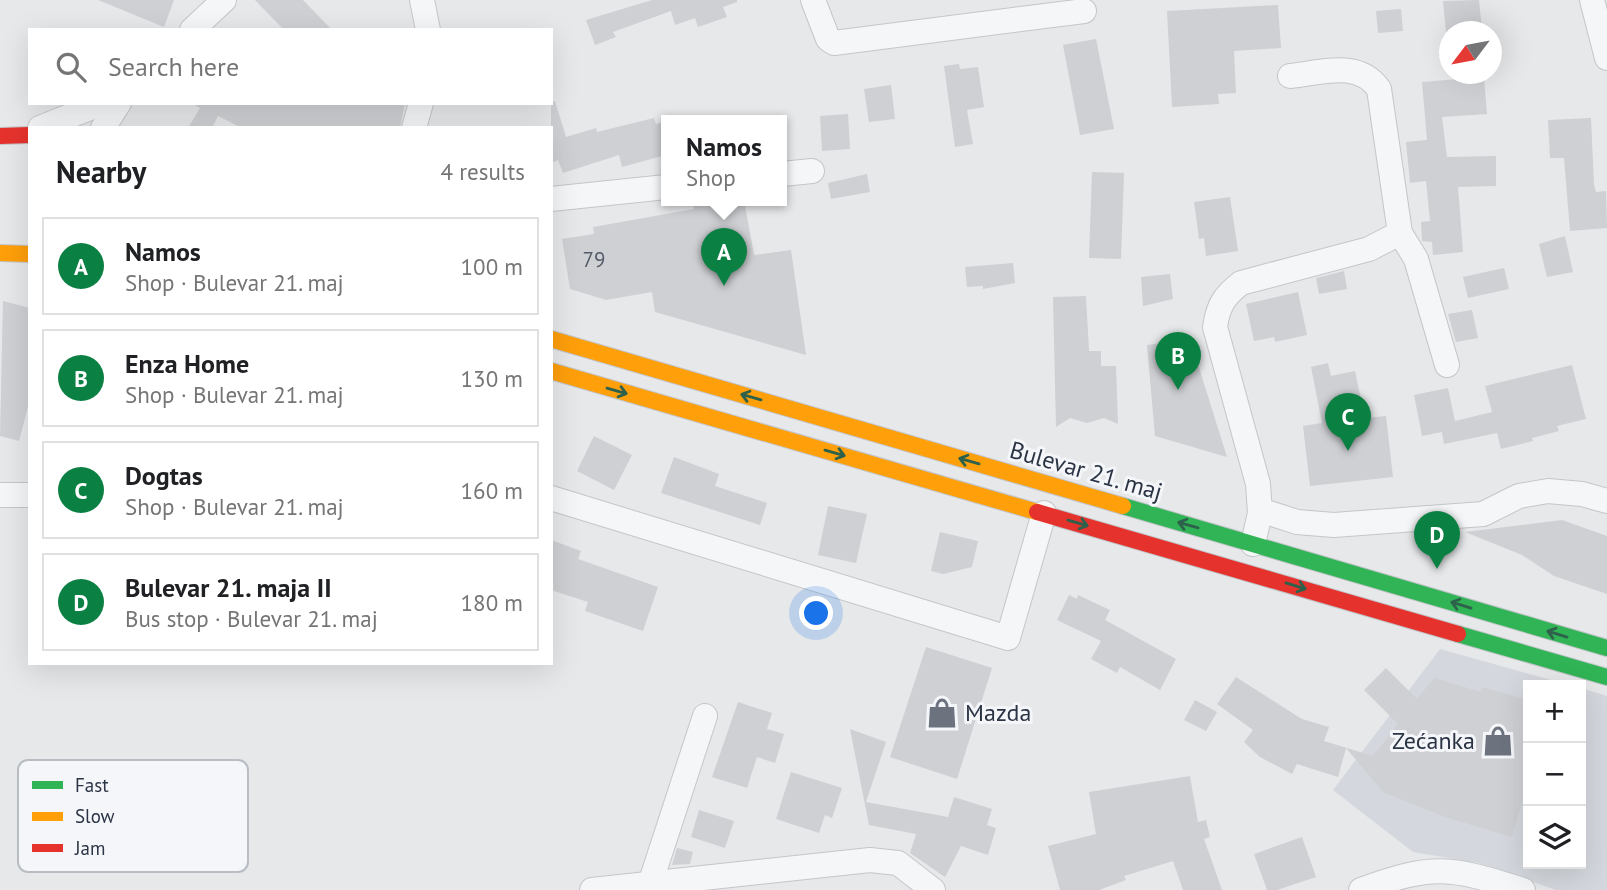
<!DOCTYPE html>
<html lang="en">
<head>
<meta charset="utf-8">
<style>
  body { margin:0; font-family:"PT Sans",sans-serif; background:#f2f2f2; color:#202124 }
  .controls { position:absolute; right:21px; bottom:21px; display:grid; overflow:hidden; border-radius:0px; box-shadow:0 7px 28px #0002 }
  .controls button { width:63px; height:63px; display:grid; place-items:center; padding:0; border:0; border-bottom:2px solid #e0e0e0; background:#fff; color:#202124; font:35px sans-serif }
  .compass { position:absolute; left:1439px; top:21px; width:63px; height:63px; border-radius:50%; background:#fff; box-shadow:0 7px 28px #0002; rotate:238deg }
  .you { position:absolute; left:817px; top:614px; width:24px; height:24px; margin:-18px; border:5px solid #fff; border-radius:50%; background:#1a73e8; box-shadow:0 0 0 10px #1a73e833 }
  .badge { display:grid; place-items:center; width:46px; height:46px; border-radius:50%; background:#0b8043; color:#fff; font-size:23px; font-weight:700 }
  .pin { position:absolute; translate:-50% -58px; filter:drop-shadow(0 2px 4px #0008) }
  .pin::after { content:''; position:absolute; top:37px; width:24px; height:21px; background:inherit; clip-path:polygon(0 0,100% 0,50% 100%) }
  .popup { position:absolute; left:661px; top:115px; width:126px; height:91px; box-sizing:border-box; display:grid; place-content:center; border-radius:0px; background:#fff; filter:drop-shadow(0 2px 5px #0005); font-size:23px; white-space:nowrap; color:#757577 }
  .popup b { font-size:26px; color:#202124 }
  .popup::after { content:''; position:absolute; left:50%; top:100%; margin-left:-14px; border:14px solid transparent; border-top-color:#fff }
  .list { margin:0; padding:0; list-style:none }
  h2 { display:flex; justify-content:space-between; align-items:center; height:91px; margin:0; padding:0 28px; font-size:30px }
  h2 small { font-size:23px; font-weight:400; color:#757577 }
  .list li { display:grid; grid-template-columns:46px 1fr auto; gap:21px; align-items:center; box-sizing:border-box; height:98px; margin:0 14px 14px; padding:0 14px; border:2px solid #e0e0e0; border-radius:0px }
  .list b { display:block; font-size:26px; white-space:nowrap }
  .list p { margin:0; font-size:23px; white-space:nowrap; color:#757577 }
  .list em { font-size:23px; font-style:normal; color:#757577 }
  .icon { flex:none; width:38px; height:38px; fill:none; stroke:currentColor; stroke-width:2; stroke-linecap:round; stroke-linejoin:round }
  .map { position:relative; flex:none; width:1607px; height:890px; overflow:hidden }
  .search { position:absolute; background:#fff; box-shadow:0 7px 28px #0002; left:28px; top:28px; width:525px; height:77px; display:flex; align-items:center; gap:18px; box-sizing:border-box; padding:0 24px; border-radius:0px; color:#757577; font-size:26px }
  .panel { position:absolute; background:#fff; box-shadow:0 7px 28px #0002; left:28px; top:126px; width:525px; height:539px; border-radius:0px }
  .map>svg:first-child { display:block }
</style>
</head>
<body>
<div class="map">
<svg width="1607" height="890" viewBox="0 0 1607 890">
  <rect width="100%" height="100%" fill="#e6e8ea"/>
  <!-- built -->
  <polygon fill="#d4d7dd" points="1440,649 1569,685 1528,685 1528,864 1581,864 1581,688 1607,696 1607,890 1556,890 1479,863 1413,852 1333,790"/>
  <!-- building -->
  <g fill="#ced0d3">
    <polygon points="98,0 174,0 164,27"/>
    <polygon points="255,0 303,0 332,30 284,30"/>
    <polygon points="652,0 737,0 737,2 723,7 727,17 698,27 695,18 675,25 671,11 613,32 616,37 595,45 586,20"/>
    <polygon points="1479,0 1482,30 1446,32 1443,1"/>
    <polygon points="1278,5 1281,48 1234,51 1236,93 1218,94 1219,104 1172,107 1167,11"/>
    <polygon points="1401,9 1403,31 1378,33 1376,11"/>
    <polygon points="1096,39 1114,129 1080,135 1063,45"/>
    <polygon points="959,64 960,69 978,67 984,107 967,110 973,144 955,147 944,66"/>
    <polygon points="1484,77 1487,114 1442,117 1447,157 1496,156 1496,186 1458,187 1463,252 1433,255 1432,242 1422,241 1421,222 1430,221 1426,181 1410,183 1406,142 1427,140 1422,82"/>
    <polygon points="891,85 895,119 869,122 864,89"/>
    <polygon points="555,101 566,137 596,128 597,132 654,118 656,124 666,121 666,155 622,167 619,155 563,173 558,160 551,163 551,102"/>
    <polygon points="191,103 405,103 400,128 242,128 218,116 212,128 188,128 200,108"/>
    <polygon points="848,114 850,149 822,151 820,116"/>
    <polygon points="1591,118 1594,185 1596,192 1606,191 1607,228 1570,231 1564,158 1550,158 1548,120"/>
    <polygon points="1092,172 1124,173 1121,259 1089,258"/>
    <polygon points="867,174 870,192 831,199 828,183"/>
    <polygon points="1230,197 1238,251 1206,256 1204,238 1199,239 1194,202"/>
    <polygon points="712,200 744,200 754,255 791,250 806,355 655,312 652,292 606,300 570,289 562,239 594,234 593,227 694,209 693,204"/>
    <polygon points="1565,236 1573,272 1547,277 1539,244"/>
    <polygon points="1013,263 1015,283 983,289 983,286 967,287 965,267"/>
    <polygon points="1504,268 1509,289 1468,298 1463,277"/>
    <polygon points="1344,271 1347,289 1319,294 1316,278"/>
    <polygon points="1170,274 1173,299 1143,306 1141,277"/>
    <polygon points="1298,292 1307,335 1275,342 1274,337 1254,341 1246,304"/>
    <polygon points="1086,296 1089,351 1101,351 1101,366 1116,366 1118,424 1104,418 1087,423 1070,418 1056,427 1053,297"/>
    <polygon points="3,301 30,308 30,399 19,441 0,436"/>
    <polygon points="1472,310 1478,338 1456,342 1448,314"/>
    <polygon points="1190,339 1227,457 1155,436 1147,345"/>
    <polygon points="1328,363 1331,376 1355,371 1365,418 1386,416 1393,477 1310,486 1303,426 1322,423 1311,367"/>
    <polygon points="1572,365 1586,419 1557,426 1559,431 1532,438 1533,441 1501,449 1497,433 1444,444 1442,432 1422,436 1414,395 1448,388 1455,421 1492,412 1485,386"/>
    <polygon points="594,436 632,455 614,490 577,471"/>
    <polygon points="674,457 719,474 715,486 767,503 760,525 661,493"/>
    <polygon points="828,506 867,514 856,563 818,555"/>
    <polygon points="1562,520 1607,536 1607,594 1554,576 1522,555 1465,532"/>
    <polygon points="940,532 978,541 972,567 943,574 931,571"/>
    <polygon points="551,540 581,551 578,559 658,587 643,631 585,611 588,602 551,590"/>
    <polygon points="1069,595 1077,599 1078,595 1110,610 1105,620 1176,659 1160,690 1120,667 1117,673 1091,659 1101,641 1057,620"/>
    <polygon points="926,647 992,668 957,779 890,757"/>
    <polygon points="1386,668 1417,699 1434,678 1481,692 1482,687 1528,700 1528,781 1512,837 1445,817 1383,792 1346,748 1338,777 1297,764 1292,774 1260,757 1244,742 1253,730 1217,704 1236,677 1302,719 1329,727 1324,741 1373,756 1398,724 1364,690"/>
    <polygon points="1195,700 1217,712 1206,731 1184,720"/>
    <polygon points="738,702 772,713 767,729 784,734 775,763 757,757 747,788 712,777"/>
    <polygon points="850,729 886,742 866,802 948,817 954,797 992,809 987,825 996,828 988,855 961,846 945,877 910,853 916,834 869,825"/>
    <polygon points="791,772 842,788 832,818 825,815 819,833 776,819"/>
    <polygon points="1190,776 1198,822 1206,820 1210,837 1204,839 1222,890 1183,890 1173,861 1124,876 1126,880 1099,890 1060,890 1048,846 1096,834 1089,792"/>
    <polygon points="699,810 734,821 725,848 691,837"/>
    <polygon points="1302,837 1316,877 1277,890 1267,890 1254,854"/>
    <polygon points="677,848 693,852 690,864 672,865"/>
  </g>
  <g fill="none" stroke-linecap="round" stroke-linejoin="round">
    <!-- street casing -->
    <g stroke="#c4c6c8" stroke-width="26">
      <g id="street">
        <polyline points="422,0 428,30"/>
        <polyline points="813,0 828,39 834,43 1084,11"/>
        <polyline points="1592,0 1607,58"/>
        <polyline points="192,30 224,0"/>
        <polyline points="40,128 102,103"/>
        <polyline points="103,128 119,103"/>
        <polyline points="414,128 421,103"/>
        <polyline points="782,174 812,171"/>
        <polyline points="551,199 666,187"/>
        <polyline points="1400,233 1416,259 1447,365"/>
        <polyline points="0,495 30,495"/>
        <polyline points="551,498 1008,638 1044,513"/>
        <polyline points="1260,510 1297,522 1334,525 1483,514 1519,496 1548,491 1582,494 1607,501"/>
        <path d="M1253,544L1260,513L1258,484L1215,327C1218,306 1224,296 1241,283L1369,249L1400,233L1379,89C1358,59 1321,73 1290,76"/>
        <polyline points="650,884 705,716"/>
        <polyline points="592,890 870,860 898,863 933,890"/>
        <path d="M1361,890C1434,863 1450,867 1523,890"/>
      </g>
    </g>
    <!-- fast casing -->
    <g stroke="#c2c5c8" stroke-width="18">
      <g id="fast">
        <polyline points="1123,506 1607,648"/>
        <polyline points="1458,634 1607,677"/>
      </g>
    </g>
    <!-- slow casing -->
    <g stroke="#c2c5c8" stroke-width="18">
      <g id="slow">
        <polyline points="0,253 30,254"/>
        <polyline points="551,339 1123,506"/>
        <polyline points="551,371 1037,512"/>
      </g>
    </g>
    <!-- jam casing -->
    <g stroke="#c2c5c8" stroke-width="18">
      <g id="jam">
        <polyline points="0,136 30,135"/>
        <polyline points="1037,512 1458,634"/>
      </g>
    </g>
    <!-- street -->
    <use href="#street" stroke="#f5f6f7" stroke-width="24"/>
    <!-- fast -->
    <use href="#fast" stroke="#30b455" stroke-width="16"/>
    <!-- slow -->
    <use href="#slow" stroke="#ff9f0a" stroke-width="16"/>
    <!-- jam -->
    <use href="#jam" stroke="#e5322d" stroke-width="16"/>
  </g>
  <!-- one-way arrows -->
  <defs><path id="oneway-shaft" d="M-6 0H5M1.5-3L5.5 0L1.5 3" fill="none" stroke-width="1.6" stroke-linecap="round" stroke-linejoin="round" transform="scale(1.75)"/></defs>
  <g stroke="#2d614b">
    <use href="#oneway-shaft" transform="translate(617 391) rotate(16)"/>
    <use href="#oneway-shaft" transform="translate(751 397) rotate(-164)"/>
    <use href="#oneway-shaft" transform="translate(835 453) rotate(16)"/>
    <use href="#oneway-shaft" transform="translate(969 461) rotate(-164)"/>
    <use href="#oneway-shaft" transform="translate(1078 523) rotate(16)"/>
    <use href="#oneway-shaft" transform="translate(1188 525) rotate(-164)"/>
    <use href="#oneway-shaft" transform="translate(1296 586) rotate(17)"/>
    <use href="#oneway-shaft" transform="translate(1461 605) rotate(-163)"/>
    <use href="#oneway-shaft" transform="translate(1557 634) rotate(-163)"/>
  </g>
  <!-- icons -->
  <defs>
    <g id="shop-bare" transform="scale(2.415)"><path d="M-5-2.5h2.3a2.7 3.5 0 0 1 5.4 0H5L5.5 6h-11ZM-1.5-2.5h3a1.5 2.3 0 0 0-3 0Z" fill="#6c737f" stroke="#f4f6f9" stroke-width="2.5" paint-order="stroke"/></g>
  </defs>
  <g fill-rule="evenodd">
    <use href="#shop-bare" x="942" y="713"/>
    <use href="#shop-bare" x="1498" y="741"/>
  </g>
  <g text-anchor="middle" stroke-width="6" stroke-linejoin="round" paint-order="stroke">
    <!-- number labels -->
    <g font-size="21" fill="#545c69">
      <text x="594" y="267">79</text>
    </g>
    <!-- street labels -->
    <g font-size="24" fill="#2b3445" stroke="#f4f6f9">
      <text transform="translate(1086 471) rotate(16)" y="8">Bulevar 21. maj</text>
    </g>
    <!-- poi labels -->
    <g font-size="24" fill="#2b3445" stroke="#f4f6f9" text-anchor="start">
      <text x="965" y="721">Mazda</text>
      <text x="1475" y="749" text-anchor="end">Zećanka</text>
    </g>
  </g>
  <!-- legend -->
  <rect x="18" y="760" width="230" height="112" rx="10" fill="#f4f6f9" stroke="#b8bcc3" stroke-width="2"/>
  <rect x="32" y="781" width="31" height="8" fill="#30b455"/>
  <rect x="32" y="812" width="31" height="9" fill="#ff9f0a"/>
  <rect x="32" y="844" width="31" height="8" fill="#e5322d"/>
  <g font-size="19" fill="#2b3445">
    <text x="75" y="792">Fast</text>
    <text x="75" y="823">Slow</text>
    <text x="75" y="855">Jam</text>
  </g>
</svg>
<div class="controls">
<button>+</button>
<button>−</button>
<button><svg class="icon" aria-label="layers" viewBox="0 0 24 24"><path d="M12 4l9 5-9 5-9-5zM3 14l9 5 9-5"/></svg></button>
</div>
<svg class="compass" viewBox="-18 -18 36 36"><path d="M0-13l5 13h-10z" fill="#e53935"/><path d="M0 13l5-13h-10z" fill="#757577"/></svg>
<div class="you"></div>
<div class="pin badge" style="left:724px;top:286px">A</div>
<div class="popup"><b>Namos</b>Shop</div>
<div class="pin badge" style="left:1178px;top:390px">B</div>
<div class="pin badge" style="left:1348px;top:451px">C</div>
<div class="pin badge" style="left:1437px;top:569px">D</div>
<div class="search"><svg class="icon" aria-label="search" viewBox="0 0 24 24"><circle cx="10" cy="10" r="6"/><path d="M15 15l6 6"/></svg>Search here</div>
<section class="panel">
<h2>Nearby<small>4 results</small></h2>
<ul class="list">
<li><span class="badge">A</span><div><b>Namos</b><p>Shop · Bulevar 21. maj</p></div><em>100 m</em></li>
<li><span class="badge">B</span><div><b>Enza Home</b><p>Shop · Bulevar 21. maj</p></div><em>130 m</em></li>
<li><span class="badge">C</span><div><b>Dogtas</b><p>Shop · Bulevar 21. maj</p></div><em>160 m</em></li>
<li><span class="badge">D</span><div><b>Bulevar 21. maja II</b><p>Bus stop · Bulevar 21. maj</p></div><em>180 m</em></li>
</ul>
</section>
</div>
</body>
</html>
